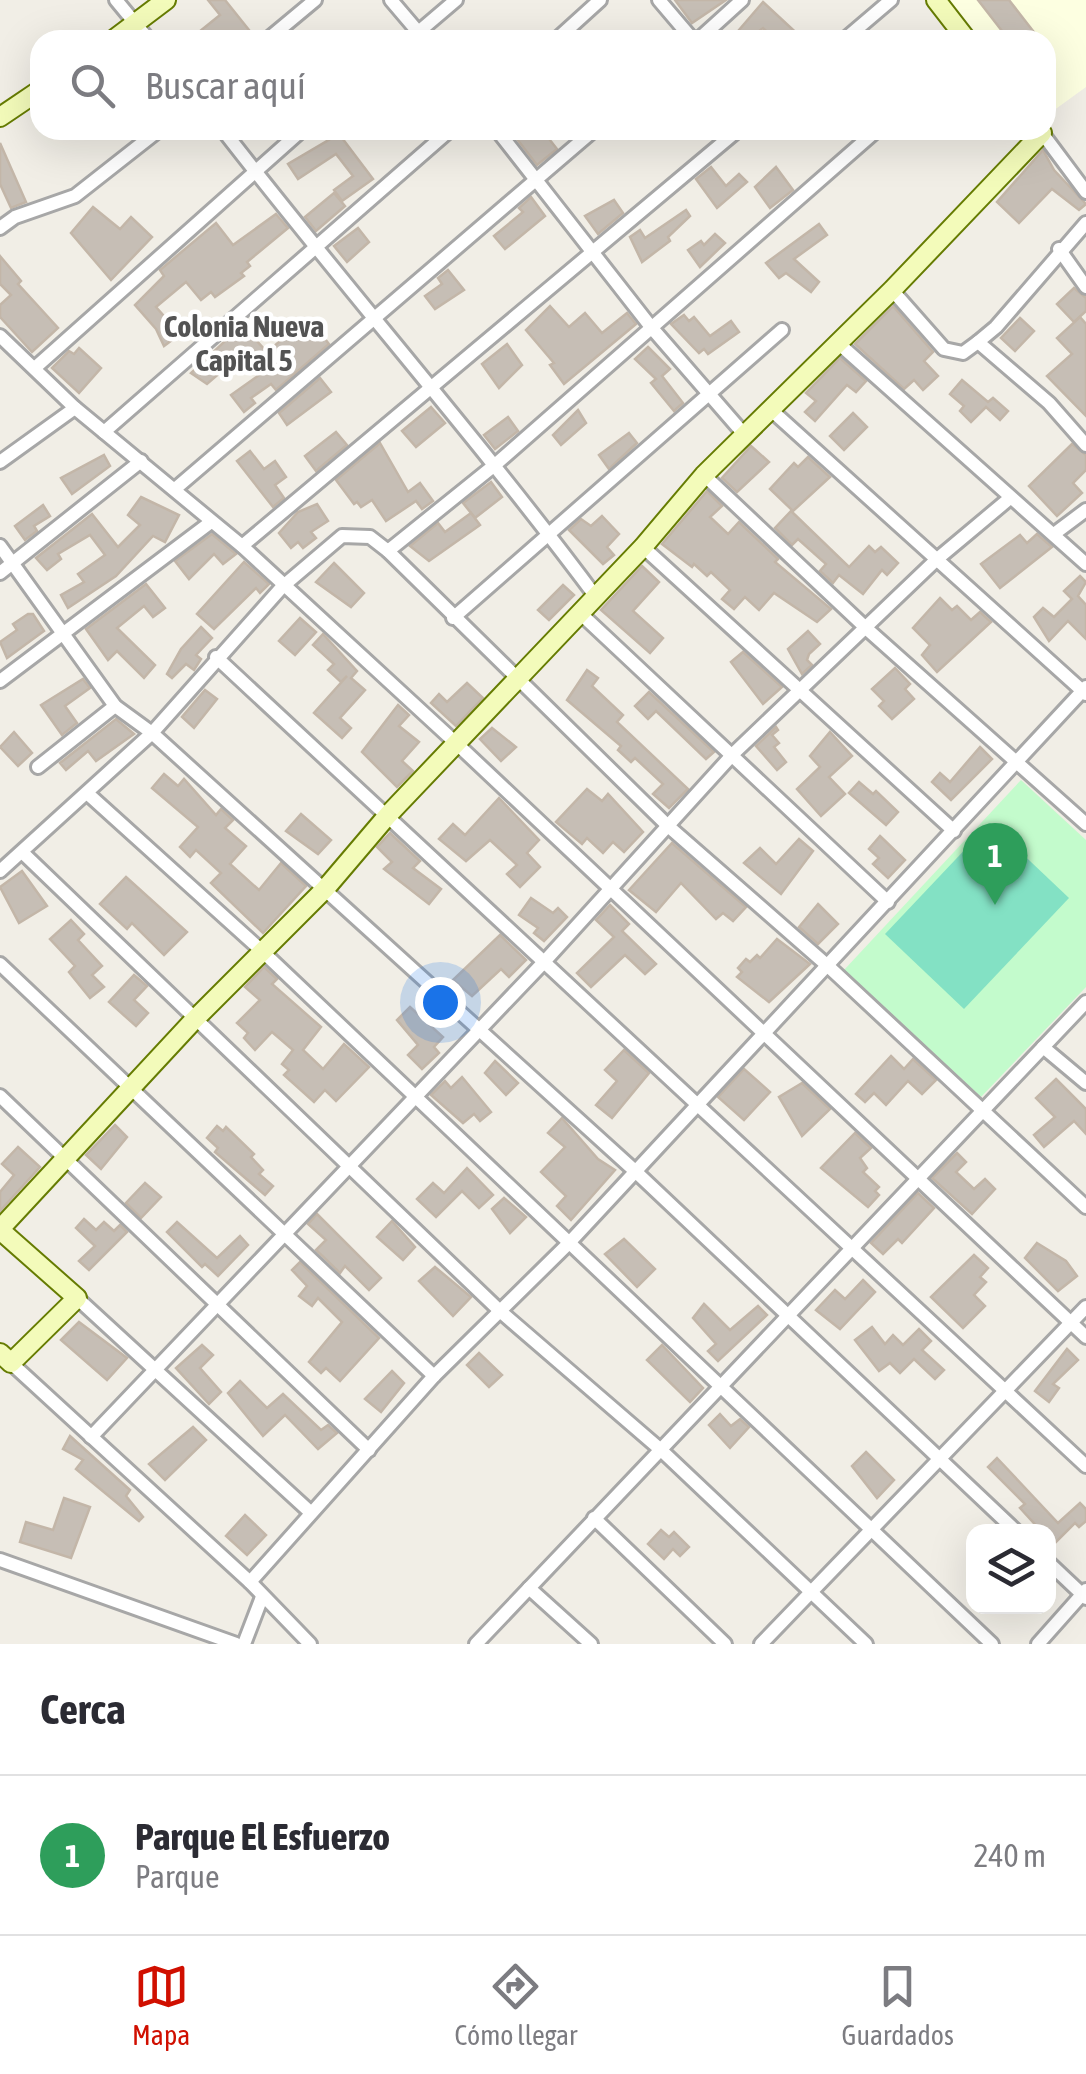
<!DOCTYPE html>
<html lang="es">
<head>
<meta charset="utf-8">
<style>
  body { margin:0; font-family:"Asap Condensed",sans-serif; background:#f2f2f3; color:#2b2b33 }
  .controls { position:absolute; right:30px; bottom:30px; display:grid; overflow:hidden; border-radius:20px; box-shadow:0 10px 40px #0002 }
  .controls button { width:90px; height:90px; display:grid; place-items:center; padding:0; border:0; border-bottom:2px solid #e1e1e2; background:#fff; color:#2b2b33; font:50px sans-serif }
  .you { position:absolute; left:440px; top:1002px; width:35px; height:35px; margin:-25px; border:8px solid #fff; border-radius:50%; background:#1a73e8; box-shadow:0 0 0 15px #1a73e833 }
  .badge { display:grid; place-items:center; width:65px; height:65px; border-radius:50%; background:#d00f00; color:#fff; font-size:32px; font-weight:700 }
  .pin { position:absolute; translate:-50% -82px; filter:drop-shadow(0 2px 5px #0008) }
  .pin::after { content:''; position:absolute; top:52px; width:35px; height:30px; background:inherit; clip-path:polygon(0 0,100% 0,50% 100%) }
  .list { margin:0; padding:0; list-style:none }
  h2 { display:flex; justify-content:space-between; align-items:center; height:130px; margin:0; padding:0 40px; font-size:42px }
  h2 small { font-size:32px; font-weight:400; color:#7c7c81 }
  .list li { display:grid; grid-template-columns:65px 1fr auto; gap:30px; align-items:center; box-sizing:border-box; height:160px; padding:0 40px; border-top:2px solid #e1e1e2 }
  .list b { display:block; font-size:38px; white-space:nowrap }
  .list p { margin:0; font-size:32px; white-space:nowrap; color:#7c7c81 }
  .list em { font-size:32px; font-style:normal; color:#7c7c81 }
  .icon { flex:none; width:55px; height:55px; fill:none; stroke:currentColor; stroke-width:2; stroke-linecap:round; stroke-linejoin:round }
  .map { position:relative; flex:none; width:1086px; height:1644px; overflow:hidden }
  .search { position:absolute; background:#fff; box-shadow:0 10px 40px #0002; left:30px; right:30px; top:30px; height:110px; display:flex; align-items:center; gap:25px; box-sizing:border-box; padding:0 35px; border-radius:30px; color:#7c7c81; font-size:38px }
  .sheet { height:290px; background:#fff }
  nav { display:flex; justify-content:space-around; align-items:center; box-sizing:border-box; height:140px; border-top:2px solid #e1e1e2; background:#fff; font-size:28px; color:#7c7c81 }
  nav a { display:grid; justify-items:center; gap:5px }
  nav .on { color:#d00f00 }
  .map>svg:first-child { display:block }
</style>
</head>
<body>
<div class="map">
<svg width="1086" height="1644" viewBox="0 0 1086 1644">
  <rect width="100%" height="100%" fill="#f1eee6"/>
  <!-- education -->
  <polygon fill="#fdffe1" points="949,0 1086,0 1086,87 1046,116 1046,40 982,40"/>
  <!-- park -->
  <polygon fill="#c3fbcc" points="1021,780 1086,840 1086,987 981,1097 844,970"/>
  <!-- pitch -->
  <polygon fill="#83e1c4" points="990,823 1069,898 964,1009 885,934"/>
  <!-- building -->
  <g fill="#c6beb5" stroke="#c3b6a8" stroke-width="2.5">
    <polygon points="208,0 225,0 257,40 189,40 220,15"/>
    <polygon points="675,0 726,0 692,23"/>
    <polygon points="978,0 1009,0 1040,40 1009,40"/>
    <polygon points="763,2 804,40 776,40 763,28 747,40 739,30"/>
    <polygon points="510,130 542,130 557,149 537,165"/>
    <polygon points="339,134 373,179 342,201 334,190 353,176 336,154 298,179 288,164"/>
    <polygon points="0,143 26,202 11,208 0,184"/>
    <polygon points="1043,150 1054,170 1086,204 1079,210 1052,189 1019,223 997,202"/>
    <polygon points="711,167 726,186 739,174 747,182 717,208 696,179"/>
    <polygon points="776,167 793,190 770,208 755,187"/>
    <polygon points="334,193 345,206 316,231 305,217"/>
    <polygon points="531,197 545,216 505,249 494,236 523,212 519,208"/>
    <polygon points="614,200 623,213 598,234 585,216"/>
    <polygon points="93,207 120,229 131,217 152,237 111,280 71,233"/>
    <polygon points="686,210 690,216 668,237 670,241 642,262 630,237 640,230 645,238"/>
    <polygon points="276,214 288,228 247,262 250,266 241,273 244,276 215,297 211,292 201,300 186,282 156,307 180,334 164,346 156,329 135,305 164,276 160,270 216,223 233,245"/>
    <polygon points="819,224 827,235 794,259 819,282 811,292 786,273 779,278 766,263"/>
    <polygon points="358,228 369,242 347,262 334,246"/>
    <polygon points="715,234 725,243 700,267 688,250 701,241 704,245"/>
    <polygon points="0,256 21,281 18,284 58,328 32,352 0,317 0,305 11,295 0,284"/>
    <polygon points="448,270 464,290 435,309 425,296 442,284 438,278"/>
    <polygon points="1074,288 1086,298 1086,311 1074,322 1057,304"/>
    <polygon points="550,306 569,327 585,313 602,333 627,313 636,324 564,384 550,365 554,363 526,330"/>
    <polygon points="893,306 933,352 924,361 938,376 923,390 914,380 904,389 855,344"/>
    <polygon points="684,315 689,321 694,317 710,336 731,321 739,332 708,354 704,349 699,353 671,324"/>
    <polygon points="1080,317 1086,324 1086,416 1047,376 1072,354 1057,338"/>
    <polygon points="1020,318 1034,331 1015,351 1001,338"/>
    <polygon points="242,325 267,352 297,327 312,335 318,330 329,344 276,390 271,384 251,398 255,403 244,412 231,395 262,373 244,352 207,384 191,373"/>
    <polygon points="507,344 522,365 499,388 482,364"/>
    <polygon points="648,347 670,369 662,376 683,403 674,411 651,383 656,379 635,359"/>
    <polygon points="79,348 101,368 79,393 52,368 69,351 74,354"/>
    <polygon points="840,358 866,381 856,392 847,385 815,421 805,412 816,401 806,393"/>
    <polygon points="320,378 331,392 287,425 279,413"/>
    <polygon points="962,380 988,402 993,398 1008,411 1000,420 986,407 971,422 960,411 964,406 950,394"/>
    <polygon points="431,407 445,423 416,447 402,431"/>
    <polygon points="578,410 586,423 561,445 553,435"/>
    <polygon points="853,413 867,427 844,450 830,436"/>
    <polygon points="508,417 518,431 495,449 484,435"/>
    <polygon points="336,432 347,445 316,471 305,456"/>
    <polygon points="629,433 637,443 609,469 599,455"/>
    <polygon points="380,443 408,492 420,483 433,501 422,509 416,501 386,521 372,500 361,507 357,502 354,504 336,480"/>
    <polygon points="1072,444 1086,455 1086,470 1073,483 1082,493 1057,516 1029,486"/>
    <polygon points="751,446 769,462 737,492 722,478"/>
    <polygon points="250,451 264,469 275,461 286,477 275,485 284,498 273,507 237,461"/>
    <polygon points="104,455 110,466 72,494 61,478"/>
    <polygon points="808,457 830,477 793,511 770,489 794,463 798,467"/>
    <polygon points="491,482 502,497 475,518 463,503"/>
    <polygon points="707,491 722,506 710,517 728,534 739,522 778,559 775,562 831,609 817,622 774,593 759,610 745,597 734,609 722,599 730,590 711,572 707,576 694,564 692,567 662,544"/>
    <polygon points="141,497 179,515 165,542 153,536 116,576 68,608 61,595 84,582 78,574 105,555 90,535 58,554 61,559 47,570 36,558 92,514 118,547 140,525 128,515"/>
    <polygon points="317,504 328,521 311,532 316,538 303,548 298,542 291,548 279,533 298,512"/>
    <polygon points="43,505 50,516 34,526 37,531 25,540 15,526"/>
    <polygon points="791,511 849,567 869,546 875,552 881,547 898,563 887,575 882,570 863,594 839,575 833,583 820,571 826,564 798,539 792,545 775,528"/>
    <polygon points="471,513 480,525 429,561 410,546 438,523 445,532"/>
    <polygon points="602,516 619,534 607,547 614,555 603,564 569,530 581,519 591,526"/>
    <polygon points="212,534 236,554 223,564 214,554 189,579 175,561"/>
    <polygon points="1037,534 1052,547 1000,588 981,564 1020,535 1027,543"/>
    <polygon points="244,562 269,584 260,593 256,588 214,629 197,614"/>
    <polygon points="334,563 364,593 351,607 316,582"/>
    <polygon points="642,566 659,582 633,611 663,638 650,653 601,610"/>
    <polygon points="1080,576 1086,582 1078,596 1086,605 1086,639 1068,621 1049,641 1034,617 1043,608 1054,617 1072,599 1064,591"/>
    <polygon points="146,584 165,608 153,617 144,606 117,628 155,665 144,678 117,651 108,660 86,629"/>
    <polygon points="563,585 574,595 549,620 538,610"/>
    <polygon points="940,598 952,610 957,606 971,620 980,612 991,622 937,672 922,655 930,645 913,628"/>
    <polygon points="28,614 33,614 44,631 7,658 0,642 17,630 13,624"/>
    <polygon points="300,618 316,632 295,655 279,641"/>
    <polygon points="201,627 212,638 196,655 201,659 194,670 186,664 172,678 167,674 181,649"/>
    <polygon points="808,631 820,644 809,654 807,660 812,665 802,674 788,649"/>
    <polygon points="323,634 357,671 351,678 365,690 340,718 351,728 342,738 314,713 347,676 341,682 328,670 334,664 313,645"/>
    <polygon points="743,652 782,687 763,704 731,662"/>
    <polygon points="895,668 910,684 905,689 914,699 892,719 879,706 884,701 872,689"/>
    <polygon points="587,670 598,678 592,686 623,715 617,722 688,789 669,808 653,794 663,784 635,758 631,762 618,750 621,746 567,700"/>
    <polygon points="83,679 90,688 65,706 77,723 62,735 41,705"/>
    <polygon points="467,683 483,698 456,726 431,703 439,694 447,702"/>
    <polygon points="205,690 217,699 194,728 182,717"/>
    <polygon points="649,692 714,752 706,759 656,711 648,719 635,706"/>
    <polygon points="398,705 409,715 399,726 419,742 402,761 413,771 397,787 362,752"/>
    <polygon points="116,719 134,734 96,761 88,751 66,770 60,763"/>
    <polygon points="776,727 778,730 772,735 779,743 774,747 786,762 777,770 756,746"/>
    <polygon points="492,728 516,747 501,761 480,739"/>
    <polygon points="14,732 32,753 18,766 0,747"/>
    <polygon points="830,732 852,756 829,777 845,794 821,816 797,789 820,767 810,756"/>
    <polygon points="980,747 992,759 951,800 932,782 940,773 950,782"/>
    <polygon points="164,774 178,786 184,779 216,815 221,809 233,820 225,828 246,846 230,864 259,890 281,863 306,886 263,933 211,883 221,873 196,850 190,857 180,847 198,827 152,788"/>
    <polygon points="859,782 873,794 876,791 898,812 886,825 849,793"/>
    <polygon points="587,789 602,801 608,794 643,832 624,852 613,842 603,853 587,838 582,844 556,822"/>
    <polygon points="499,798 539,840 527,853 540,867 520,887 507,874 517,865 490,840 466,861 439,839 453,824 465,835"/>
    <polygon points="301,814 331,840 318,854 286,831"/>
    <polygon points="390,833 420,861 413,868 441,889 429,904 384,869 392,862 377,847"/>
    <polygon points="880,836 905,860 888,878 873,864 879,858 869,849"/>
    <polygon points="799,839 813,851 781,894 744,863 760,848 776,864"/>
    <polygon points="672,843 746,907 733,921 723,913 716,919 681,883 656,912 629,890"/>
    <polygon points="22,871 47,906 19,923 0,887"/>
    <polygon points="126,877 187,932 164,955 132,923 127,929 100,904"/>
    <polygon points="531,898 553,913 558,908 567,917 544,941 534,933 538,928 519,915"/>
    <polygon points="818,904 838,924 818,944 799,927"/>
    <polygon points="610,905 629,924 622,931 656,964 645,974 625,955 591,987 577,973 614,937 596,920"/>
    <polygon points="71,920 84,934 78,940 102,966 92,975 104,987 90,998 69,972 75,966 50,939"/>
    <polygon points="500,935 526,960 509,977 501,969 472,996 453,980"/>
    <polygon points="777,939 810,964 769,1002 737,977 742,972 738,968 746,959 750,962 757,955 760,958"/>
    <polygon points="264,967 277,979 272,984 321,1027 303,1050 323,1069 344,1044 369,1067 336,1101 325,1090 314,1102 284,1075 289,1070 282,1064 293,1050 272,1032 255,1050 244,1038 248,1033 237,1023 260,1000 245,987"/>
    <polygon points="134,975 147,986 134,1000 148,1013 136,1026 109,1002"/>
    <polygon points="410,1007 443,1037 434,1047 439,1053 422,1069 408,1055 418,1045 397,1020"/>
    <polygon points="624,1050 649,1073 612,1118 596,1105 617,1081 605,1070"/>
    <polygon points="891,1056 904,1069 913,1059 936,1080 922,1094 908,1081 886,1105 874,1093 865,1102 856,1094"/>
    <polygon points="495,1061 518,1083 506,1095 485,1073"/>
    <polygon points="744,1069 770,1092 744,1120 718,1097"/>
    <polygon points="462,1077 491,1112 480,1121 474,1114 463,1123 431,1095 445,1081 451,1088"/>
    <polygon points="1056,1079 1086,1109 1086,1134 1074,1121 1044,1147 1034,1135 1055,1117 1036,1098"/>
    <polygon points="802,1083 830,1109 802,1136 779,1097"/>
    <polygon points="562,1118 598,1159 615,1170 571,1220 557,1206 566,1196 541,1172 565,1147 548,1133"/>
    <polygon points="115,1125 127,1137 101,1169 86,1155"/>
    <polygon points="217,1126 223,1131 226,1127 254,1154 251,1157 263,1170 259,1174 273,1186 265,1195 215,1152 218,1148 207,1138"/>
    <polygon points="855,1133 871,1148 860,1158 867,1168 863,1172 879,1187 875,1191 879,1195 868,1207 821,1168"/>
    <polygon points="18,1147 40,1167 0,1211 0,1192 14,1175 2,1164"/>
    <polygon points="957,1153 966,1162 956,1172 974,1189 985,1179 995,1189 972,1214 932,1178"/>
    <polygon points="467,1168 493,1195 479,1208 462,1191 436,1217 417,1199 433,1183 444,1193"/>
    <polygon points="145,1183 161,1197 141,1218 126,1203"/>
    <polygon points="918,1193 934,1208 902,1243 898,1239 883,1254 871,1243"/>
    <polygon points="504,1198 526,1217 510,1233 492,1209"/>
    <polygon points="317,1214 381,1278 369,1290 345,1266 340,1273 316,1250 326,1240 308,1224"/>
    <polygon points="84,1219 96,1230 104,1222 114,1231 120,1225 127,1232 89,1270 79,1261 95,1246 76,1228"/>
    <polygon points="392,1221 415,1247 403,1260 377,1237"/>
    <polygon points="177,1222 217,1258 240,1236 248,1245 218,1276 205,1264 202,1267 167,1232"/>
    <polygon points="624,1239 655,1269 637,1287 605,1254"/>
    <polygon points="1037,1243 1066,1261 1077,1276 1058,1291 1025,1258"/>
    <polygon points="974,1255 988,1268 980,1277 986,1282 974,1295 985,1306 963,1328 931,1297"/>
    <polygon points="300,1262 379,1338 340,1381 326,1368 321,1373 309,1362 342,1322 318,1298 312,1306 299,1296 307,1286 292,1270"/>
    <polygon points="435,1267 471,1297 453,1316 419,1281"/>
    <polygon points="863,1280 875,1292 840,1329 816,1310 835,1290 845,1299"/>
    <polygon points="704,1304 730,1330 758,1306 767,1315 718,1361 708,1351 716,1344 693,1318"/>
    <polygon points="79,1322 127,1358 107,1380 61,1340"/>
    <polygon points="872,1327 885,1344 893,1335 903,1345 919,1329 931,1341 922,1350 944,1370 935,1379 914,1359 900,1373 890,1363 879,1371 855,1340"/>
    <polygon points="202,1345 213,1355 200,1368 221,1392 209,1404 176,1368"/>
    <polygon points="662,1345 703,1388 690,1402 647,1360"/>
    <polygon points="1067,1349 1078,1360 1053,1384 1059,1388 1049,1402 1035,1391"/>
    <polygon points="479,1353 502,1375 489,1387 467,1365"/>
    <polygon points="392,1371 404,1383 381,1412 365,1399"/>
    <polygon points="240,1381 267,1408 283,1394 321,1430 328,1425 337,1433 318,1449 285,1415 263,1436 228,1393"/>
    <polygon points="720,1414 731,1426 740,1419 749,1427 730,1448 709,1425"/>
    <polygon points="193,1427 206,1440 165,1480 149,1464"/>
    <polygon points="70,1436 130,1490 126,1496 143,1517 139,1521 76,1469 83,1460 63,1449"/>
    <polygon points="866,1452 894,1480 877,1498 852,1466"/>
    <polygon points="997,1458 1058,1523 1080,1503 1086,1509 1086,1521 1079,1527 1075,1523 1048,1550 1048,1532 1042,1532 1020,1508 1025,1504 988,1467"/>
    <polygon points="64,1498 90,1507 71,1558 20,1542 26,1522 53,1530"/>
    <polygon points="245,1515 266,1535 247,1555 226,1536"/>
    <polygon points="661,1530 669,1537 674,1532 689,1547 680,1556 673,1549 664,1559 648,1544"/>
  </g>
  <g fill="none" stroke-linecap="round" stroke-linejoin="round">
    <!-- street casing -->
    <g stroke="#a7a7a7" stroke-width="18">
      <g id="street">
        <polyline points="116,0 149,40"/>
        <polyline points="391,0 425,40"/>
        <polyline points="659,0 693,40"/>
        <polyline points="267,40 315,0"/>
        <polyline points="409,40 456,0"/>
        <polyline points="556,40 600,0"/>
        <polyline points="698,40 742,0"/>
        <polyline points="844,40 891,0"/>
        <path d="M223,130C345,288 477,437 596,597"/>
        <polyline points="497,130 651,327 743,433"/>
        <polyline points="1042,133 1086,192"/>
        <polyline points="1086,223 996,327 978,342 1049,403 1086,445"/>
        <polyline points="0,228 15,217 75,196 159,130"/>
        <polyline points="1059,249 1086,287"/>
        <polyline points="892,290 944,349 963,353 978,342"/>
        <polyline points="0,336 75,408 242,546 457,744 1086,1337"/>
        <polyline points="837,342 1086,564"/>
        <polyline points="37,366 302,130"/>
        <polyline points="770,409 1086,694"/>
        <polyline points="104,432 450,130"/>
        <polyline points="0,462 75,408"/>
        <polyline points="704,475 867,629 1086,824"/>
        <polyline points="175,489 594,130"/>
        <polyline points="1054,534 1086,510"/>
        <polyline points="0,546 115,706 152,733 635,1171 1017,1532"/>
        <polyline points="242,546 738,130"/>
        <polyline points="643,547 954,831"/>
        <polyline points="388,551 668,826 829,967 1086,1207"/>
        <polyline points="0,573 141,461"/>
        <polyline points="580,613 888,902"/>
        <polyline points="453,618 782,330"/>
        <polyline points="216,657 1086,1466"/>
        <polyline points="0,681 211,522"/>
        <polyline points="38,767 115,706"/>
        <polyline points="87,793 263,952 992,1644"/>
        <polyline points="23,853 501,1312 661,1450 866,1644"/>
        <polyline points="0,871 152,733 282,587 342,536 370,537 388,551 496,464 877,130"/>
        <polyline points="0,964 434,1376"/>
        <polyline points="1043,1047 1086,1083"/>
        <polyline points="0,1096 369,1450"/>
        <polyline points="77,1298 309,1511"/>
        <polyline points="11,1363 250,1582 310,1644"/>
        <polyline points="91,1437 544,962 734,753 936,560 1010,498"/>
        <polyline points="594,1518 725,1644"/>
        <polyline points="0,1560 236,1644"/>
        <polyline points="1048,1562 1086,1598"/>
        <polyline points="250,1582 434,1376 568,1244 1086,687"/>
        <polyline points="529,1588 591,1644"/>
        <polyline points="244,1644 262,1597"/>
        <polyline points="476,1644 1086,1002"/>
        <polyline points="761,1644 1086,1307"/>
        <polyline points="1038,1644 1086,1590"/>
      </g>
    </g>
    <!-- secondary casing -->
    <g stroke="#667c02" stroke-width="22">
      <g id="secondary">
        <polyline points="936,0 967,40"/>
        <polyline points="113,40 166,0"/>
        <polyline points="0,117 40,90"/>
        <polyline points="0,1229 194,1020 325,889 388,815 643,547 704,475 892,290 1042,133 1039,130"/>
        <polyline points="0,1230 77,1298 11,1363 0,1353"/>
      </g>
    </g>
    <!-- street -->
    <use href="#street" stroke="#fff" stroke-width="12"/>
    <!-- secondary -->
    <use href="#secondary" stroke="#f3fbba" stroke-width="18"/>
  </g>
  <g text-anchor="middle" stroke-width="9" stroke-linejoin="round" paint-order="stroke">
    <!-- neighbourhood labels -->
    <g font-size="30" font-weight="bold" fill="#535353" stroke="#fff">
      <text x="244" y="337">Colonia Nueva<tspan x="244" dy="34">Capital 5</tspan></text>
    </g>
  </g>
</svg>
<div class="controls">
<button><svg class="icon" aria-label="layers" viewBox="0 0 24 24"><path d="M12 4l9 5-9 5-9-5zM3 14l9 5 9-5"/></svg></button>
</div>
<div class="you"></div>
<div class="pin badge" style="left:995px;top:905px;background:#2e9e5b">1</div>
<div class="search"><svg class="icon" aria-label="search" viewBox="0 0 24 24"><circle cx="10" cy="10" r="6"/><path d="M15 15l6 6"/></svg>Buscar aquí</div>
</div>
<section class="sheet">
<h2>Cerca<small></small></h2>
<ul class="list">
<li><span class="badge" style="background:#2e9e5b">1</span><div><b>Parque El Esfuerzo</b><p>Parque</p></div><em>240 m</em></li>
</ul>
</section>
<nav>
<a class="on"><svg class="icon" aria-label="map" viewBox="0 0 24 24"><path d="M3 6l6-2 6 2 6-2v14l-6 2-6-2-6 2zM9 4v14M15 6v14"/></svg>Mapa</a>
<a><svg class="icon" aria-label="directions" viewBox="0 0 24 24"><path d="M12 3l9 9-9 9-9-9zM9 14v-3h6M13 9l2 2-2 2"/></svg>Cómo llegar</a>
<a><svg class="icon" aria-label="saved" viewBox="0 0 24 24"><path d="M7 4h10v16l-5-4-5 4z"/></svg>Guardados</a>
</nav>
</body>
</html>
